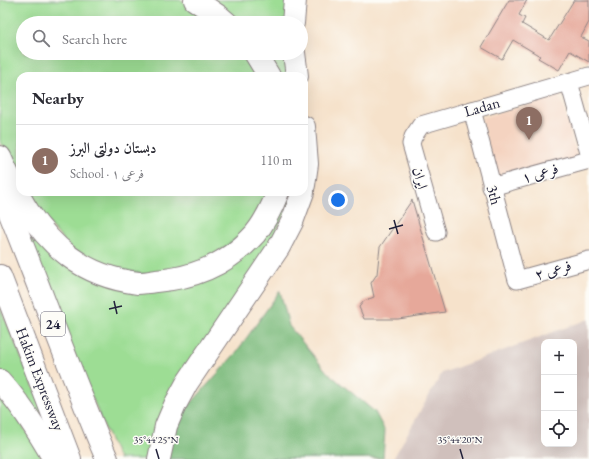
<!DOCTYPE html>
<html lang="en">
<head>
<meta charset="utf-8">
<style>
  body { margin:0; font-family:"EB Garamond",Amiri,serif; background:#f7f7f7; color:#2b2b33 }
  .controls { position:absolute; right:12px; bottom:12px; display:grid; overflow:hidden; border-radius:8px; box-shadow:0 4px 16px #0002 }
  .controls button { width:36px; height:36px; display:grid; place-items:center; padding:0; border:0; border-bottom:1px solid #e1e1e2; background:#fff; color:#2b2b33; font:20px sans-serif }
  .you { position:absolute; left:338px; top:200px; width:14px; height:14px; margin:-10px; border:3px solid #fff; border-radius:50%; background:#1a73e8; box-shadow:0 0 0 6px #1a73e833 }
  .badge { display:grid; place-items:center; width:26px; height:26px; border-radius:50%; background:#db2777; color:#fff; font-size:13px; font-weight:700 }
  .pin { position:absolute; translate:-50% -33px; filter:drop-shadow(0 1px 2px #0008) }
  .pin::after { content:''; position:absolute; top:21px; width:14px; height:12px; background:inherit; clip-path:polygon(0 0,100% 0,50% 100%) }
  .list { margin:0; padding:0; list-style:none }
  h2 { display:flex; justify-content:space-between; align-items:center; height:52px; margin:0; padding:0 16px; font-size:17px }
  h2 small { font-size:13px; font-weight:400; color:#7c7c81 }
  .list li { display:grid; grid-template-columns:26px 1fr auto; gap:12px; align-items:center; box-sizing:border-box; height:72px; padding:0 16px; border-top:1px solid #e1e1e2 }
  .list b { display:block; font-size:15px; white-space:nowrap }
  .list p { margin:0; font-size:13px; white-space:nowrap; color:#7c7c81 }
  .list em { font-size:13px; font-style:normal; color:#7c7c81 }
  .icon { flex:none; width:22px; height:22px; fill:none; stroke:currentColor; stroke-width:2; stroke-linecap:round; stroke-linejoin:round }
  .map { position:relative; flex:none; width:589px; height:459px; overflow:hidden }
  .search { position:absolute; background:#fff; box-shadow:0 4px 16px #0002; left:16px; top:16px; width:292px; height:44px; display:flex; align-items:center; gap:10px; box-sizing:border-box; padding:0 14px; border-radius:22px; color:#7c7c81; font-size:15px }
  .panel { position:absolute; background:#fff; box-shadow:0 4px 16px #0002; left:16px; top:72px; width:292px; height:124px; border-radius:12px }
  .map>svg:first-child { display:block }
</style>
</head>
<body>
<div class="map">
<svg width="589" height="459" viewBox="0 0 589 459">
  <rect width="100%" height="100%" fill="#fdfcf7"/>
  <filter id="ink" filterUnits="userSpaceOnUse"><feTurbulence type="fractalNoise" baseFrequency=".025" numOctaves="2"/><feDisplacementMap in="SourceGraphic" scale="8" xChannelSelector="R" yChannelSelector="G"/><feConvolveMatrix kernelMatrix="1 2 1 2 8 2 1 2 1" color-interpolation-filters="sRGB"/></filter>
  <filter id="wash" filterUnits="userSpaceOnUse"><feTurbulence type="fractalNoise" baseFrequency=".012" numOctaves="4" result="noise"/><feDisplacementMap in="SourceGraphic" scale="16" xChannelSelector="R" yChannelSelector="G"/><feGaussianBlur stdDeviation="0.9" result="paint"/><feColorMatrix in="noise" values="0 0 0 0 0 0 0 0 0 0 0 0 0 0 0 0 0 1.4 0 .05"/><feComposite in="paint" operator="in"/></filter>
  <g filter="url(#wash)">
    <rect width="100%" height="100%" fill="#f6e2cb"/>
    <!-- built -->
    <polygon fill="#f4d3c0" points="558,96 562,102 577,157 496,180 482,118"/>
    <!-- industrial -->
    <path fill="#d0c0bc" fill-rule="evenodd" d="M589,319V459H393L442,373ZM544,342H574V444H544Z"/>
    <!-- green -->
    <g fill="#9ddd94" stroke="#608068">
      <polygon points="0,0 181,0 218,23 23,23 23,53 246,53 261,76 20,76 20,187 0,141"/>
      <polygon points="208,0 291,0 289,23 238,23"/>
      <polygon points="263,53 289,53 291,76 276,76"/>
      <polygon points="22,192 272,192 253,227 198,266 152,275 104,268 70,248"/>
      <polygon points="287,192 297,192 152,459 119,459 105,429 15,208 53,251 184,285"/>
      <polygon points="0,307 56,441 0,372"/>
      <polygon points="0,395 34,442 42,459 0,459"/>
    </g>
    <!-- forest -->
    <polygon fill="#7ebc7e" stroke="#506f5c" points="280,291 289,326 327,372 375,412 385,431 383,458 167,459 177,419 235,354"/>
    <g id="blocks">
      <!-- building -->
      <g fill="#e6a89a">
        <polygon points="509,0 527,0 519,15 525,18 522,24 549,40 574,0 589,0 589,22 581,37 589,41 589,62 570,51 559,70 538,58 540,56 513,40 502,59 481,47"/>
        <polygon points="412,200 445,312 398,319 364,319 359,307 364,301 374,297 371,283 377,274 380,247"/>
      </g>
    </g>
  </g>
  <g filter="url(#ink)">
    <use href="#blocks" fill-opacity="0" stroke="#8c8283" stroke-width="1"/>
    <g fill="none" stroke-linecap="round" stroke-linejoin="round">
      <!-- minor casing -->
      <g stroke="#8c8283" stroke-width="19">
        <g id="minor">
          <polyline points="569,82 589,153"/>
          <polyline points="472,110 517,280 589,260"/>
          <polyline points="491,187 589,160"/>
          <polyline points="436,232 411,144 413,137 421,125 589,76"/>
        </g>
      </g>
      <!-- highway casing -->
      <g stroke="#8c8283" stroke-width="24">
        <g id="highway">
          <polyline points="195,0 220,17 227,23"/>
          <polyline points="293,23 295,0"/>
          <polyline points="255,53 269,76"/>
          <polyline points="294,53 297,76"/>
          <polyline points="304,127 307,164 304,185"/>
          <path d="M0,157C17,195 35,231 70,257C90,272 114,280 138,283C144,283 150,282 156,281C194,278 229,263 255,234C265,222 272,207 278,192"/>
          <path d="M0,189C37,279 69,370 107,459"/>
          <polyline points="0,276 70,459"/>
          <path d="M0,381C22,405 38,431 54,459"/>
          <polyline points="159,459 166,426 175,405 187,383 279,247 292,222 303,192"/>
        </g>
      </g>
      <!-- minor -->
      <use href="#minor" stroke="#fff" stroke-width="17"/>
      <!-- highway -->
      <use href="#highway" stroke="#fff" stroke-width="22"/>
    </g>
  </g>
  <!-- ticks -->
  <path fill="none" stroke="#22223b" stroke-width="1.5" d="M394,220L398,234M389,229L403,225M114,301L117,314M109,309L122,306M156,449L159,459M460,449L463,459"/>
  <g text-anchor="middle" stroke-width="3" stroke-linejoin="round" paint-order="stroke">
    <!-- shield labels -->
    <rect fill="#fdfcf7" stroke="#646373" stroke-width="1" x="41" y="312" width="24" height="24" rx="3"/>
    <g font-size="14" font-weight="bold" fill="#22223b">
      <text x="53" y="329">24</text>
    </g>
    <!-- street labels -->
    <g font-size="15" fill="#22223b" stroke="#fdfcf7">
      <text transform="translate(482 107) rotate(-16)" y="5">Ladan</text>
      <text transform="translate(540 173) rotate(-16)" y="5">فرعی ۱</text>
      <text transform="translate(420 178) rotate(74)" y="5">ایران</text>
      <text transform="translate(494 195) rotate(75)" y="5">3th</text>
      <text transform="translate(553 270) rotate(-16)" y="5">فرعی ۲</text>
      <text transform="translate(40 379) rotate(69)" y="5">Hakim Expressway</text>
    </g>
  </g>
  <g font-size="10" text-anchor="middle" fill="#22223b" stroke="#fdfcf7" stroke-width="3" stroke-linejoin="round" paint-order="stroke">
    <text x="156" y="443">35°44'25"N</text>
    <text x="460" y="443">35°44'20"N</text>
  </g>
</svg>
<div class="controls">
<button>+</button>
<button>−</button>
<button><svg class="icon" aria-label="locate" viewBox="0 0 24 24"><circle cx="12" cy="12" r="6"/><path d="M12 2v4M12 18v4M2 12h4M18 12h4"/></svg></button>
</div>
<div class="you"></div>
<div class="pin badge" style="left:529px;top:140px;background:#8d6e63">1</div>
<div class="search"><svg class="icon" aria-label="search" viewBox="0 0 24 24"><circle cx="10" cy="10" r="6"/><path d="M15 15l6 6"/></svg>Search here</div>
<section class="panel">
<h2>Nearby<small></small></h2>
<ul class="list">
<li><span class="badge" style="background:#8d6e63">1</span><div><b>دبستان دولتی البرز</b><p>School · فرعی ۱</p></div><em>110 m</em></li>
</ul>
</section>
</div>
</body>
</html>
